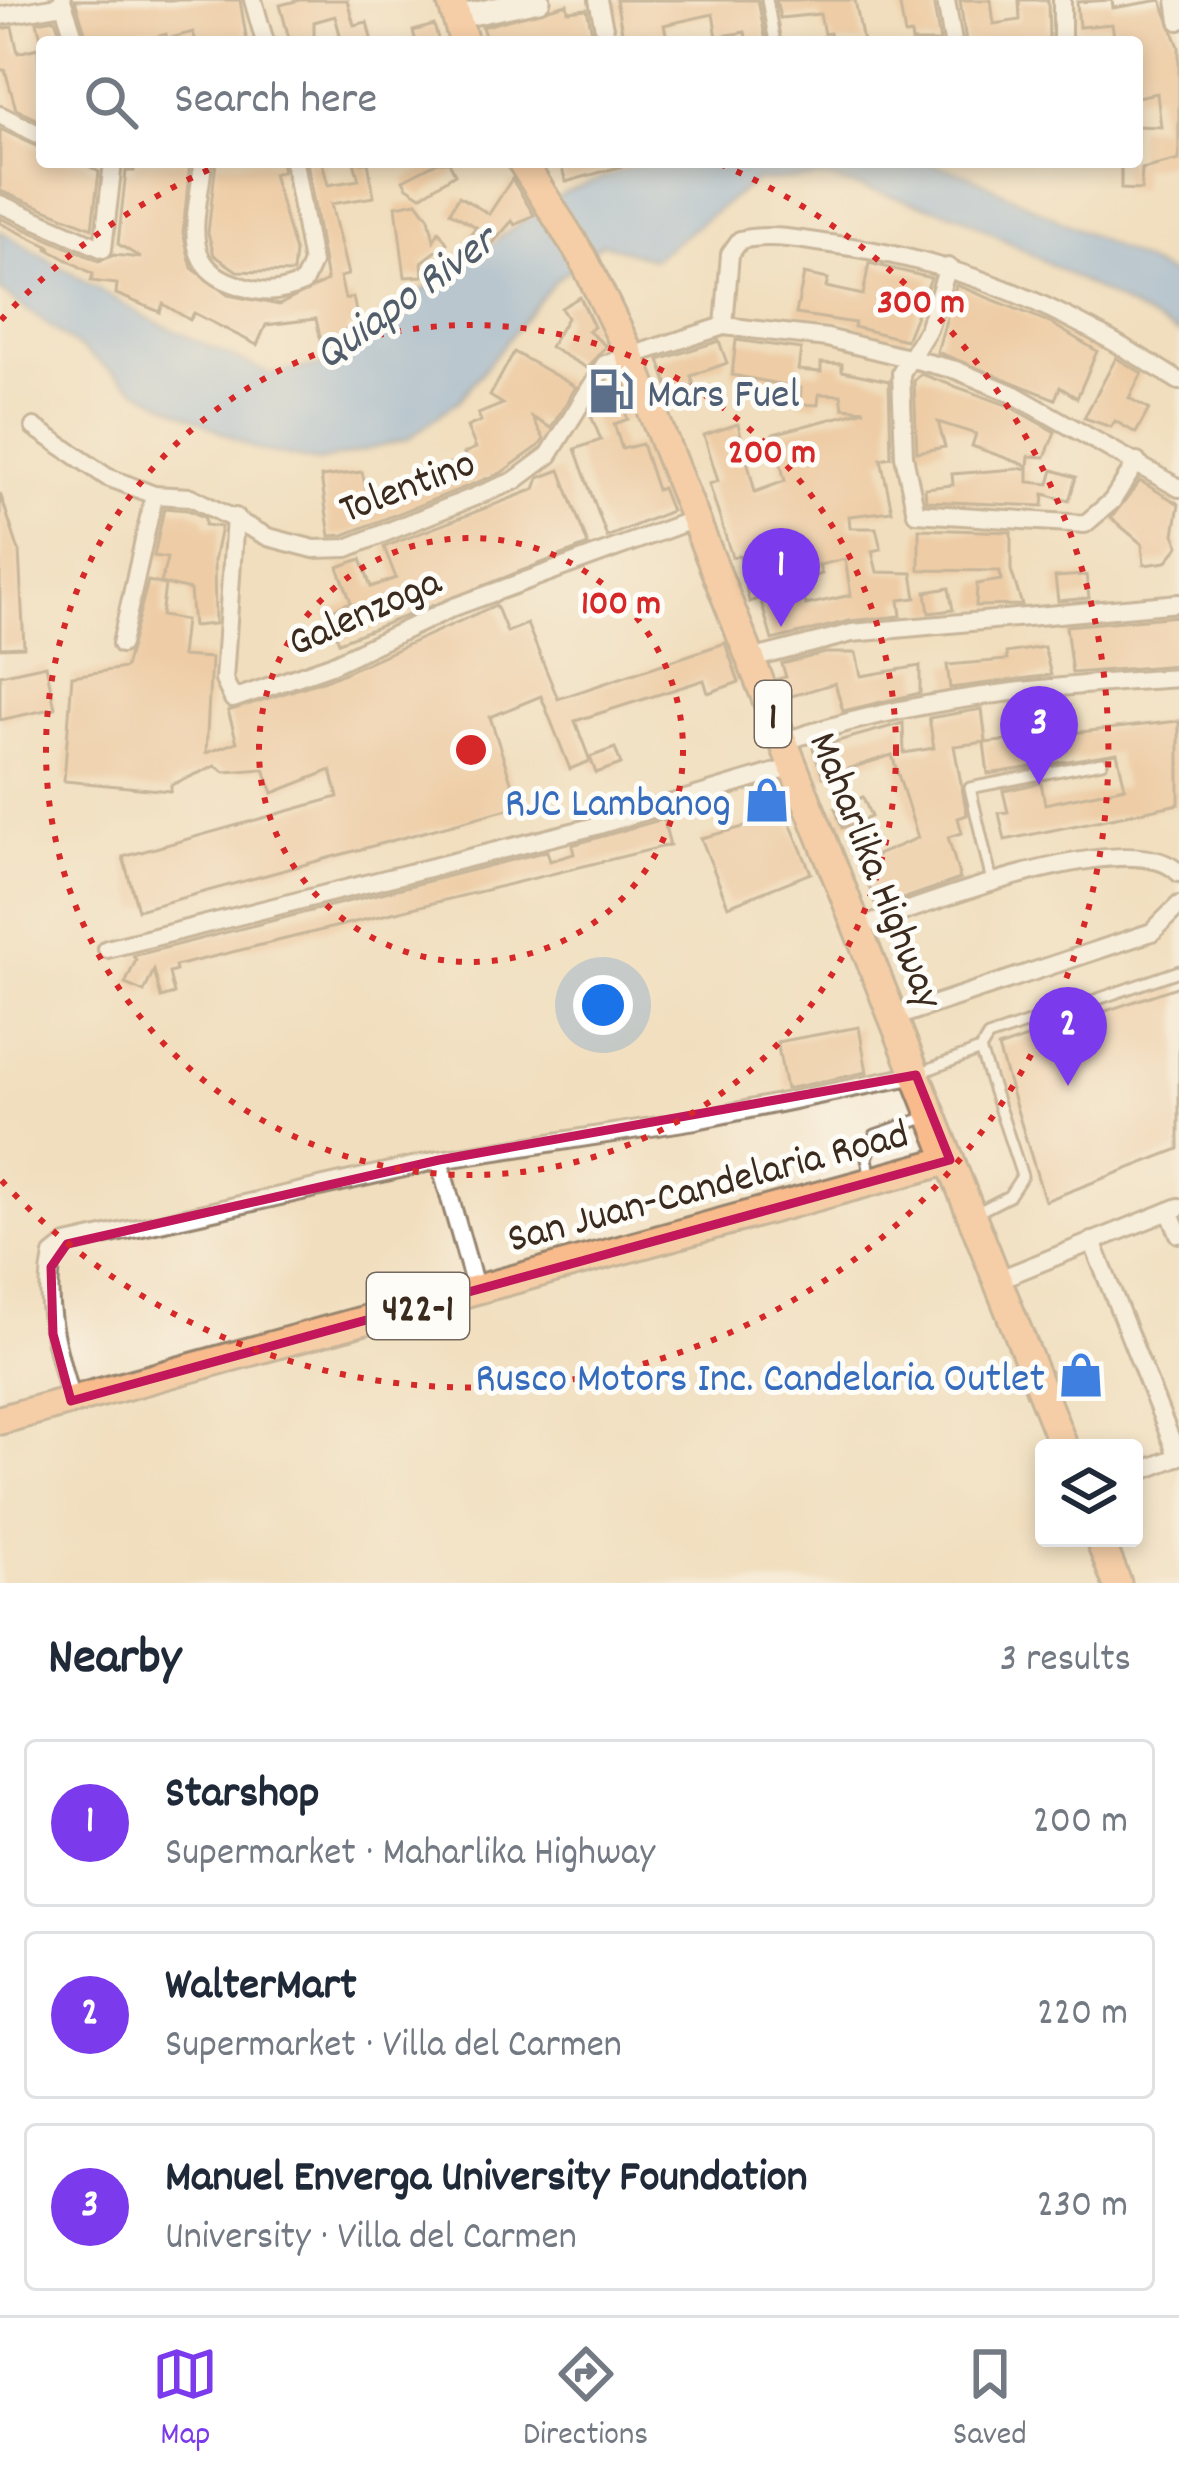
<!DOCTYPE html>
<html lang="en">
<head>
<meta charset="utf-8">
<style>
  body { margin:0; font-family:Dekko,sans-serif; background:#f2f2f3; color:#1f2937 }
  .controls { position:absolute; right:36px; bottom:36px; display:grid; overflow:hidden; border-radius:12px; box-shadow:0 6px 18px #0003 }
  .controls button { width:108px; height:108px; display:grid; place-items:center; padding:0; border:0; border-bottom:3px solid #e0e1e3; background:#fff; color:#1f2937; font:60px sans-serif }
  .you { position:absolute; left:603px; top:1005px; width:42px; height:42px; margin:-30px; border:9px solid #fff; border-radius:50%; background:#1a73e8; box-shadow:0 0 0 18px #1a73e833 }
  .badge { display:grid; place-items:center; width:78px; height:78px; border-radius:50%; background:#7c3aed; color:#fff; font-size:39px; font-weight:700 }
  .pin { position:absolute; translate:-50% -99px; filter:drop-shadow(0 3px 6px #0008) }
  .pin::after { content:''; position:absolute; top:63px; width:42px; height:36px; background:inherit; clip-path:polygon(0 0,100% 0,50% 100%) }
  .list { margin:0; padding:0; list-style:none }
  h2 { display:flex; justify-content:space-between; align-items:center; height:156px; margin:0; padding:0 48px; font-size:51px }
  h2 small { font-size:39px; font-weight:400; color:#747a83 }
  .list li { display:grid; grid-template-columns:78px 1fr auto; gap:36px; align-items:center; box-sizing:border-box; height:168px; margin:0 24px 24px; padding:0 24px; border:3px solid #e0e1e3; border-radius:12px }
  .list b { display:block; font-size:45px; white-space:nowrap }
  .list p { margin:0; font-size:39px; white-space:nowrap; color:#747a83 }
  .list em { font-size:39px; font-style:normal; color:#747a83 }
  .icon { flex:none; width:66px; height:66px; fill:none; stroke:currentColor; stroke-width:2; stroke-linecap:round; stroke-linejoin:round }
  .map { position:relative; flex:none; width:1179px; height:1583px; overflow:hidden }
  .search { position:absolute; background:#fff; box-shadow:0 6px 18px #0003; left:36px; right:36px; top:36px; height:132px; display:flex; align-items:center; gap:30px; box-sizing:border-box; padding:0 42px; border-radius:12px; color:#747a83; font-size:45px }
  .sheet { height:732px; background:#fff }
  nav { display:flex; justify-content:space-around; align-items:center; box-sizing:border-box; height:168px; border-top:3px solid #e0e1e3; background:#fff; font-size:33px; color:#747a83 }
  nav a { display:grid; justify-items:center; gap:6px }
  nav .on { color:#7c3aed }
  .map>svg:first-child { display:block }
</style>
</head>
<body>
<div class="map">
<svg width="1179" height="1583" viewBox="0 0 1179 1583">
  <rect width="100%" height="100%" fill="#fdfcf7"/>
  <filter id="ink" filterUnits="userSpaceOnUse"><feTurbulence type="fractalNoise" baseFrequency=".00833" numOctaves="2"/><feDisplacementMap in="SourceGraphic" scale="24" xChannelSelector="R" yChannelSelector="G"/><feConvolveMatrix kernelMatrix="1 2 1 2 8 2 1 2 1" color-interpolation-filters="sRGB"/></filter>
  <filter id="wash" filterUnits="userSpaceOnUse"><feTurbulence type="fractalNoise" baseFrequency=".004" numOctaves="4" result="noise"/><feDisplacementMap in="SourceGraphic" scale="48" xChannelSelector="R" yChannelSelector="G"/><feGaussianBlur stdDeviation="2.7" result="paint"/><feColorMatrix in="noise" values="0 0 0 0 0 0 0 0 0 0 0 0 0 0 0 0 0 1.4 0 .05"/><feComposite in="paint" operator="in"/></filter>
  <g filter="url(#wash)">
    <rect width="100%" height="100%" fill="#f1debe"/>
    <!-- water -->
    <polygon fill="#75a9e2" stroke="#586a80" stroke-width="3" points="644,162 926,162 968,175 1179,279 1179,334 959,215 826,178 755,181 653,259 602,243 556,280 459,400 408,439 319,462 255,449 138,390 0,290 0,231 145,317 270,374 331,364 406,302 564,193"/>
    <g id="blocks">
      <!-- building -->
      <g fill="#ebb789" fill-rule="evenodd">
        <polygon points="75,0 240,0 247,42 196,42 193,32 167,39 166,34 137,42 88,42"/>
        <polygon points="300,0 347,0 354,25 367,22 372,42 342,42 335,16 314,22 314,42 290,42 280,5"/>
        <polygon points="616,0 758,0 766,42 747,42 745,32 717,37 713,14 664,25 668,42 624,42"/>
        <polygon points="776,0 855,0 863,42 832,42 830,33 824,34 820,14 780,18"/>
        <polygon points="899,0 933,0 940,42 912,42 911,34 905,35"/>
        <polygon points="960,0 991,0 994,24 1020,20 1019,0 1048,0 1049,42 966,42"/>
        <polygon points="1112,0 1113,8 1161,0 1179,47 1179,160 1142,169 1141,190 1121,189 1121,162 1137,162 1137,126 1161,127 1157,93 1137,97 1137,42 1115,42 1112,24 1079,27 1077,2"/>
        <polygon points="567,4 568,11 587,9 594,42 487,42 482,27"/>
        <polygon points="55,19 63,42 42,42 37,22"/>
        <polygon points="434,25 439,42 416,42 413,31"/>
        <polygon points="12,27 18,53 38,48 42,122 16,109 5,70 0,70 0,29"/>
        <polygon points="0,129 42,149 42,162 82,162 99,172 92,228 0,191"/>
        <polygon points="135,162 190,162 183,233 192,268 228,295 279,305 327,281 307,162 322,162 328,185 359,180 354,162 368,162 374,197 331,204 348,275 340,277 345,299 353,297 356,312 355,326 346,329 349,348 324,354 316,319 266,325 257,345 194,313 190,320 163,304 160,312 116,294 117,284 91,281 93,274 46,248 52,248 0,223 0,218 99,261 114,255 141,258 118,244 126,171 134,171"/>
        <polygon points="216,162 281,162 283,171 273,174 295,252 293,273 237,271 214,255 208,233"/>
        <polygon points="438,162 449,162 455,174 421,196 407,187 403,180"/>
        <polygon points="560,162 626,162 626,165 566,182"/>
        <polygon points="512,179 534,215 515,225 512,221 492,244 486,239 479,247 468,237 476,227 450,212 459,196 489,214"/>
        <polygon points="417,202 429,218 434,240 439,231 447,243 422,262 423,276 405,277 396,206"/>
        <polygon points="869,263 931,278 906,340 854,327 855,323 796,314 804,274 828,279 826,287 863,295"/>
        <polygon points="956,285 1049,322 1097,351 1077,398 1060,387 1055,399 937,352"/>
        <polygon points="580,297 594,327 588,331 606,346 587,368 550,347 567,318 561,308"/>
        <path d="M736,340L801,349L798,370L821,372V363L842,364V371L889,381L891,457L881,459L892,511L849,516L850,528H876L881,549L872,551L877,572L912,573L916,598L899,600L901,616L849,621L772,640L760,598L749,602L740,555L732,557L709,484L718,481L704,435L738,424L755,492L785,481L773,434L865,410L843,408L841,395L819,394L818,405L800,404L801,388L732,375ZM845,559L851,595L806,605L799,581L822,574L819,565Z"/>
        <polygon points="719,341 727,363 691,376 694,385 671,394 659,360"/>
        <polygon points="514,352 576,387 551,428 532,417 544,439 539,446 501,473 344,535 330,536 321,477 362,472 366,488 378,489 466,458 464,453 476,448 467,427 481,421 478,414 503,404 490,396"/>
        <polygon points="1116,358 1142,373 1129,398 1149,409 1136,433 1115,421 1111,427 1084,418"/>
        <polygon points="921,374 1007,405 1055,432 1045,457 1029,456 1028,466 972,446 976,434 938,422 945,447 917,452 914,381"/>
        <polygon points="620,400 628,419 614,424 622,449 642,444 657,490 662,488 671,511 607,537 575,449 601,440 590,413"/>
        <polygon points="1028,468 1028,482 1049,484 1053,470 1076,477 1069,501 1044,494 1043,506 926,501 925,488 953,485 952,474"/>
        <polygon points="560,470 588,545 339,642 327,612 351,602 338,567 361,559 371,587 396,578 384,547 535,489 539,478"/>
        <polygon points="1140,481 1179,504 1174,534 1179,546 1166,562 1144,565 1142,544 1111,518"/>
        <polygon points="0,493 19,551 24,647 0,648"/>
        <polygon points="164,508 188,510 205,518 205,525 221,527 214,561 215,624 193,626 190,590 161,583 167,558 154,556"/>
        <polygon points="919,529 1011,532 1011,570 1022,605 976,606 977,584 1001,580 1000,571 919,570"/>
        <polygon points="1086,575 1089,598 1058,601 1055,577"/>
        <polygon points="148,581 165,585 161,616 185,620 181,656 211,658 206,753 237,742 228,711 335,677 496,605 507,632 527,624 558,699 725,643 739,682 708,693 704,680 575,721 590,761 570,769 541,696 490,717 519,806 138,910 123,857 338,797 331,770 273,793 264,769 225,772 215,766 171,785 171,791 64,781 72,676 125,668"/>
        <polygon points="949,588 953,610 929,613 926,592"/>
        <polygon points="1179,616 1179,665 1072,673 1066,626"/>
        <polygon points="1044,647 1051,675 950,688 947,665 1007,660 1006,653"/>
        <polygon points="825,653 856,653 861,676 920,666 920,693 843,711 835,683 785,698 778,679 786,677 782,664"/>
        <polygon points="46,665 55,708 0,720 0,675"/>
        <polygon points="982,709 986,742 954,746 967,815 958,818 962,833 948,837 960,879 877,908 860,862 918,838 892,755 823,777 813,748 903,723 904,753 934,748 929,718"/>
        <polygon points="1179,721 1179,804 1005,840 999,813 1008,812 1003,791 1041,783 1045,804 1125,787 1117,753 988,774 984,743"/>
        <polygon points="615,748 621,764 596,773 590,757"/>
        <polygon points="863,797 871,817 842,828 835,808"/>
        <polygon points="787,816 811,873 728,906 701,838"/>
        <polygon points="663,819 670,845 175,966 176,971 169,973 174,994 161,998 154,970 144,992 125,984 136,960 133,956 547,851 550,861 574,854 572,845"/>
        <polygon points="1179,986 1179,1149 1045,1201 998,1048"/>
        <polygon points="859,1027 867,1072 786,1089 777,1042"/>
      </g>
    </g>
  </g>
  <g filter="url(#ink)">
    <use href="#blocks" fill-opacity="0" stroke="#96846e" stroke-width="3"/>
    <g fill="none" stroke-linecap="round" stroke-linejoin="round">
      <!-- service casing -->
      <g stroke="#96846e" stroke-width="15">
        <g id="service">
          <polyline points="767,0 775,42"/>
          <polyline points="992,882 970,788 1102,762"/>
          <polyline points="919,1073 980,1050 988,1037 1179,971"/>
          <polyline points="871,1180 867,1158 875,1135 927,1117"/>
          <polyline points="976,1213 1009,1196 1022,1176 980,1050"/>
        </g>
      </g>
      <!-- minor casing -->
      <g stroke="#96846e" stroke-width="22">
        <g id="minor">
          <polyline points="62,0 76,42"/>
          <polyline points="253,0 265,42"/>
          <polyline points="598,0 607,42"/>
          <polyline points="946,0 953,42"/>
          <polyline points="1176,0 1179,21"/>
          <polyline points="0,16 63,5"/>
          <polyline points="1062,42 1062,0"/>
          <polyline points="0,115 42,136"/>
          <path d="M203,162C199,211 177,263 232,283C261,294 275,295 303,283L312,263L294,162"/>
          <polyline points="0,204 103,249 113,162"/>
          <polyline points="948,267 928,329 901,373 904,456 916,513 1085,524 1112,501 1137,462"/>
          <path d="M724,326L730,254L740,240C771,233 800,240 831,244C966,262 1065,309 1179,381"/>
          <polyline points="34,427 107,477 154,495 191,497 268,537 314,549 347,548 514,481 549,455 605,364 724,326 827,338 956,370 1013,394 1179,488"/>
          <polyline points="235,517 224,680 233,699 331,665 454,607 695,519"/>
          <polyline points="121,644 154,495"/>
          <polyline points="751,659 852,633 1179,603"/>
          <path d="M783,742C908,698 1048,686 1179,678"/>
          <path d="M858,928C920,907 1131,822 1179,873"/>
          <polyline points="107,949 592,827 793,767"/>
          <polyline points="893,1018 1152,932 1179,905"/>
          <polyline points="439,1160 476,1290"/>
          <polyline points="1169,1211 1179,1234"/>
          <polyline points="1092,1241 1178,1457"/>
          <polyline points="997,1280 1179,1207"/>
          <path d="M71,1401C58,1353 42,1305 53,1255L67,1244L439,1160L696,1120L916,1075"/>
          <polyline points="1134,1474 1179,1456"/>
        </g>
      </g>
      <!-- tertiary casing -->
      <g stroke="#96846e" stroke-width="27">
        <polyline id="tertiary" points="457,17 539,0"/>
      </g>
      <!-- primary casing -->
      <g stroke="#96846e" stroke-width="33">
        <g id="primary">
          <polyline points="451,0 464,42"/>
          <polyline points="522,162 583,258 629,353 1064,1448"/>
          <polyline points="0,1420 950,1160"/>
          <polyline points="1099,1538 1117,1583"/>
        </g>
      </g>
      <!-- service -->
      <use href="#service" stroke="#fff" stroke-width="9"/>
      <!-- minor -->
      <use href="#minor" stroke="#fff" stroke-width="16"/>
      <!-- tertiary -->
      <use href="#tertiary" stroke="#fff" stroke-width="21"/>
      <!-- primary -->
      <use href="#primary" stroke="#fabb8c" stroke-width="27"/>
    </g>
  </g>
  <!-- marked area -->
  <path d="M0 0H1179V1583H0ZM916,1075L950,1160L71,1401L53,1334L51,1267L67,1244L439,1160Z" fill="#f1debe" fill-opacity=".55" fill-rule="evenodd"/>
  <path fill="none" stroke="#c2185b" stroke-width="9" stroke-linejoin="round" d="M916,1075L950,1160L71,1401L53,1334L51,1267L67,1244L439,1160Z"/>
  <!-- distance rings -->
  <g fill="none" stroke="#d62828" stroke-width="6" stroke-dasharray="6 12">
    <circle cx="471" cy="750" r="212"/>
    <circle cx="471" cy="750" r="425"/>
    <path d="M1 320A637 637 0 0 1 222 164M720 164A637 637 0 1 1 1 1180"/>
  </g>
  <!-- icons -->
  <defs>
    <g id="fuel-bare" transform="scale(3.6)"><path d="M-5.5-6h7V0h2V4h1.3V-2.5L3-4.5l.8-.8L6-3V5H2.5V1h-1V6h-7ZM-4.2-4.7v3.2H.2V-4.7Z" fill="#5c6f8a" stroke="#fdfcf7" stroke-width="2.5" paint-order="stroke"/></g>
    <g id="shop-bare" transform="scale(3.6)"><path d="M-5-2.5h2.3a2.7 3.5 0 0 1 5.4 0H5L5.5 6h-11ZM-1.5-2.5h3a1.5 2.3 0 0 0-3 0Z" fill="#3f7fe0" stroke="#fdfcf7" stroke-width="2.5" paint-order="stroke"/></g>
  </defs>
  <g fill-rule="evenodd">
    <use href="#fuel-bare" x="611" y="391"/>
    <use href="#shop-bare" x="767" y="800"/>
    <use href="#shop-bare" x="1081" y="1375"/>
  </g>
  <g text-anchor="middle" stroke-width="10" stroke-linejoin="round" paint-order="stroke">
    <!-- shield labels -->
    <g fill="#fdfcf7" stroke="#75695f" stroke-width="3">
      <rect x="755" y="681" width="36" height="66" rx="9"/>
      <rect x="367" y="1273" width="102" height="66" rx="9"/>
    </g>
    <g font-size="39" font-weight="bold" fill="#3b2a1e">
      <text x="773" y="728">1</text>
      <text x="418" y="1320">422-1</text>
    </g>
    <!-- service labels -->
    <g font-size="42" fill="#4e5e75" stroke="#fdfcf7" text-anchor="start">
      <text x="647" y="406">Mars Fuel</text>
    </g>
    <!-- street labels -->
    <g font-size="42" fill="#3b2a1e" stroke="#fdfcf7">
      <text transform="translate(406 483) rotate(-21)" y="15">Tolentino</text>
      <text transform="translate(363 609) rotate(-24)" y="15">Galenzoga</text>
      <text transform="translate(879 869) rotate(68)" y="15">Maharlika Highway</text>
      <text transform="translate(707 1183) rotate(-15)" y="15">San Juan-Candelaria Road</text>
    </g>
    <!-- shop labels -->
    <g font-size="42" fill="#366cbe" stroke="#fdfcf7" text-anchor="end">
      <text x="731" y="815">RJC Lambanog</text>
      <text x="1045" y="1390">Rusco Motors Inc. Candelaria Outlet</text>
    </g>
    <!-- water labels -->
    <g font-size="45" font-style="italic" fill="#525d6c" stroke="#fdfcf7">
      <text transform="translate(403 295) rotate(-36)" y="16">Quiapo River</text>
    </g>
  </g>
  <circle cx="471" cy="750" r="18" fill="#d62828" stroke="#fdfcf7" stroke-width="6"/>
  <g font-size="36" text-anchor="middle" font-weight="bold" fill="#d62828" stroke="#fdfcf7" stroke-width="10" stroke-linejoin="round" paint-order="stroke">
    <text x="921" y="312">300 m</text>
    <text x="772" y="462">200 m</text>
    <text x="621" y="613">100 m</text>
  </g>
</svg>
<div class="controls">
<button><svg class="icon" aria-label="layers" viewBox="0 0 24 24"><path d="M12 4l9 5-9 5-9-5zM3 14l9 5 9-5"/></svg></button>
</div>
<div class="you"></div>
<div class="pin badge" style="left:781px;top:627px">1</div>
<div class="pin badge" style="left:1068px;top:1086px">2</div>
<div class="pin badge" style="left:1039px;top:785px">3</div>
<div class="search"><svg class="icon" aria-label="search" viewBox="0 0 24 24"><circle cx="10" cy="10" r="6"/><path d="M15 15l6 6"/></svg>Search here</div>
</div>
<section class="sheet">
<h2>Nearby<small>3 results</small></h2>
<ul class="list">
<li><span class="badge">1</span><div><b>Starshop</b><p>Supermarket · Maharlika Highway</p></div><em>200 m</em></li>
<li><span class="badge">2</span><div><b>WalterMart</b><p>Supermarket · Villa del Carmen</p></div><em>220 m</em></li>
<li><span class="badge">3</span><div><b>Manuel Enverga University Foundation</b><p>University · Villa del Carmen</p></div><em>230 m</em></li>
</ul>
</section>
<nav>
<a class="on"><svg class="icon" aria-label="map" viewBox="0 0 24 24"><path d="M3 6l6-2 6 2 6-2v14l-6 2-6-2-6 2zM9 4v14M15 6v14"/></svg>Map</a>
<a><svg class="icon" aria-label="directions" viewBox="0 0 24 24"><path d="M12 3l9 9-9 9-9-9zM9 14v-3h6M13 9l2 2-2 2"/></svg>Directions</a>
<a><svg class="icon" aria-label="saved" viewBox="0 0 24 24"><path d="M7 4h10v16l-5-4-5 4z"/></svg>Saved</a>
</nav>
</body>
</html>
